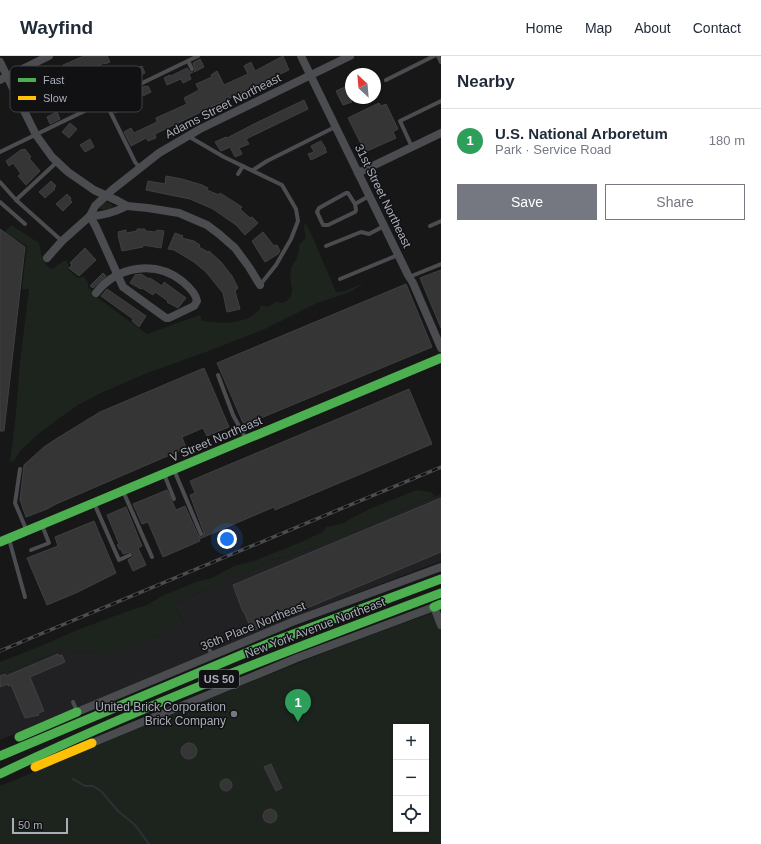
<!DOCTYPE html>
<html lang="en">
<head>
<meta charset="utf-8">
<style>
  body { margin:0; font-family:Arial,sans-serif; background:#f2f2f3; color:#1f2937 }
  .controls { position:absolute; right:12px; bottom:12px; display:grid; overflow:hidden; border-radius:0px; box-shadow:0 1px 3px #0004 }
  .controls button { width:36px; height:36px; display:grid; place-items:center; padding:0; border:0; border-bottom:1px solid #e0e1e3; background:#fff; color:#1f2937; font:20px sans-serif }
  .compass { position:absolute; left:345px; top:12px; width:36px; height:36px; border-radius:50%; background:#fff; box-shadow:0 1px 3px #0004; rotate:334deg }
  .scale { position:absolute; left:12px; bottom:10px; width:56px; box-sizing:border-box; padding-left:4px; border:2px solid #a8adb8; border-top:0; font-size:11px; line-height:14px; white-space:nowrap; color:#a8adb8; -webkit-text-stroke:3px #111113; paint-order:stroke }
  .you { position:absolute; left:227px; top:483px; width:14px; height:14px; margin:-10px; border:3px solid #fff; border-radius:50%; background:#1a73e8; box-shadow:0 0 0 6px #1a73e833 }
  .badge { display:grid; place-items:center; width:26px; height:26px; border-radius:50%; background:#757880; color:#fff; font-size:13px; font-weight:700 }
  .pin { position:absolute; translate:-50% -33px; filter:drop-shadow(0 1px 2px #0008) }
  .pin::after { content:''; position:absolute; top:21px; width:14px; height:12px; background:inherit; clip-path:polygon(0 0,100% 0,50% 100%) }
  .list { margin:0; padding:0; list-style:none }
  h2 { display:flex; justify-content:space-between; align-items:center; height:52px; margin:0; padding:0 16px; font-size:17px }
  h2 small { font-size:13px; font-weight:400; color:#747a83 }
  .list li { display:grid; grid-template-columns:26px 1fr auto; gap:12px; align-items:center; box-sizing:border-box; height:64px; padding:0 16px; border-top:1px solid #e0e1e3 }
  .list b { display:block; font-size:15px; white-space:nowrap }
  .list p { margin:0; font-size:13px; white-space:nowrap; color:#747a83 }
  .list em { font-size:13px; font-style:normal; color:#747a83 }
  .actions { display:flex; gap:8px; padding:12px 16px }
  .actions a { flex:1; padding:9px 0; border:1px solid #757880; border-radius:0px; text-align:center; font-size:14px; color:#757880 }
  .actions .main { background:#757880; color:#fff }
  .icon { flex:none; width:22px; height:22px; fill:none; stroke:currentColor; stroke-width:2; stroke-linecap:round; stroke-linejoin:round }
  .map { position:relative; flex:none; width:441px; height:788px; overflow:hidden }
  header { display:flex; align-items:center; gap:24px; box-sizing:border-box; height:56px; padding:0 20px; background:#fff; border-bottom:1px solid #e0e1e3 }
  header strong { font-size:19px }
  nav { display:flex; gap:22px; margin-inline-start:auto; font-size:14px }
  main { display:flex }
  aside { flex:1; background:#fff }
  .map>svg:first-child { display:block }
</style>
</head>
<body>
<header>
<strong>Wayfind</strong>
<nav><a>Home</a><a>Map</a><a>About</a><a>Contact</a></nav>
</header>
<main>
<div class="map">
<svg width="441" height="788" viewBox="0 0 441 788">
  <rect width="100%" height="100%" fill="#171717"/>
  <!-- built -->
  <polygon fill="#212123" points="441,438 441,505 281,566 0,684 0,617 12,615 60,594 66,593 68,595 73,596 87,595 98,598 118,595 132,589 147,584 184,567 175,550 175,547 207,533 229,522 243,518 271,504 293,499"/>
  <!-- green -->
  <g fill="#1d241e" fill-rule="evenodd">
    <polygon points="105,146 112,148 113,151 105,154 100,153 99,152"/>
    <path d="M305,166L313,182L336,236L344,235L365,227L348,237L317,247L265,273L206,296L147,317L101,337L78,349L58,363L37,379L20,395L14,405L10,406L16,357L20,307L29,233H22L27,190L5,176L11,169L39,187C41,196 42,208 52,213L64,205H67C71,216 67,213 77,222L84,221L88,226V231L98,242L147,278L200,259L202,265C223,267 244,270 260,253V249L268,251L276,246L283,247C300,237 287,227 291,212C292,210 293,209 294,207C298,201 299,195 299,189L306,182L304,170Z"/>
    <polygon points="417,434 431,436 435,440 362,472 293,499 271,504 243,518 229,522 207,533 175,547 175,550 184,567 147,584 132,589 118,595 104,598 98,598 87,595 73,596 68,595 66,593 60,594 12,615 0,617 0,606 41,590 77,574 131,554 147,549 164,539 196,526 212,522 234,510 254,505 301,486 323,476 326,471 341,468 369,453"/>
    <path d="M441,554V788H0V730C146,670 291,606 441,554ZM396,671H426V773H396Z"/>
  </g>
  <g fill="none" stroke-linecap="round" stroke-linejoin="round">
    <!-- stream -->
    <polyline stroke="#2a3239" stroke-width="2" points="73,723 85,730 93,730 101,735 118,755 135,769 149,788"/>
  </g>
  <!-- building -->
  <g fill="#353536" stroke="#3f4043">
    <polygon points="84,0 107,0 110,6 105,8 104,7 72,24 71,21 69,22 63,9"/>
    <polygon points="283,0 289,14 155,78 156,82 148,85 146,82 131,90 124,76 131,72 134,77 157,66 156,62 187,48 184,42 199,34 196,28 212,21 211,19 217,15 224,29 248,18 244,10 251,6 255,15"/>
    <polygon points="200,3 204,11 194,16 195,13 193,7"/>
    <polygon points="142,10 145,17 140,19 142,23 134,27 131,19 138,16 136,12"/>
    <polygon points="187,12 190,16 193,16 189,18 191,23 183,27 181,23 167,29 164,22 170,19 171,20"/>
    <polygon points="145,30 145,31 148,30 151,36 143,40 139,33"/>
    <polygon points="345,31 352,46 343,49 336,35"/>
    <polygon points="304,44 308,53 246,83 249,88 239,92 242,98 235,101 230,91 221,95 220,94 215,86 226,81 227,82 254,68"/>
    <polygon points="118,47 121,54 115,57 112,50"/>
    <polygon points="379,47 381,50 386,48 398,73 393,76 396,82 365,96 348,62"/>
    <polygon points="57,56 60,63 50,68 47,61"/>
    <polygon points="70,67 77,73 69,82 62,76"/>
    <polygon points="90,83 94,91 85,96 80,89"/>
    <polygon points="321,85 326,93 325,94 327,96 311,104 308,98 314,96 311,90"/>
    <polygon points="22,93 22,94 25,93 31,101 29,102 40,115 26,129 18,120 21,118 13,107 9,110 6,105"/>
    <polygon points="166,120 182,123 202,129 208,132 207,134 219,139 220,137 242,151 240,153 250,162 252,161 258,167 245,179 236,169 213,153 190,143 146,134 148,125 165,128"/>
    <polygon points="51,125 56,130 54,132 55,133 45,142 39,136"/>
    <polygon points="67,138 71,142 70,144 72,146 63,155 56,148"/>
    <polygon points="0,173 25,191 4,375 0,375"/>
    <polygon points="137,173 145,173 145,175 156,176 157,174 164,175 161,192 143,189 143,191 122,195 118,179 119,179 118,176 126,174 126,177 137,175"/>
    <polygon points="263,176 274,190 277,189 280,195 278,198 265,206 252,185"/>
    <polygon points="175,177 183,180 182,182 194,185 200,189 199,191 208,196 209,195 221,206 232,220 238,232 235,235 240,253 227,256 223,237 206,216 194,206 174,194 168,193"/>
    <polygon points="85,192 96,204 79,220 69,212 72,209 70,207"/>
    <polygon points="441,214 441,272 420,222"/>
    <polygon points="103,217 106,220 93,232 90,230"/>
    <polygon points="141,218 149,223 150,222 162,230 164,226 186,242 178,252 167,246 168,245 155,236 153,239 142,232 141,233 130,227 135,219"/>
    <polygon points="406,228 432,291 244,369 217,307"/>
    <polygon points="107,233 146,260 139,271 132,265 133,263 101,240"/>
    <polygon points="204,312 229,371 207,380 203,372 182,381 186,392 56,448 47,453 26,461 20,444 24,409 44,391 56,383 100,356"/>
    <polygon points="409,333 432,388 275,454 274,451 199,483 200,485 163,501 148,466 142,468 133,448 167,434 176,454 185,450 198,479 200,481 203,481 204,477 190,439 195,437 190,425"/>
    <polygon points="441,442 441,496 252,575 244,556 243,556 233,529"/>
    <polygon points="126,451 142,490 138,492 146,509 133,515 128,504 133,501 133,497 130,496 123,498 121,493 120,494 117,489 119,488 107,459"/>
    <polygon points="94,465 116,517 78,536 47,549 27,502 58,490 55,481"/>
    <polygon points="58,598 59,600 62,599 65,606 30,621 44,655 38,657 39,659 25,662 11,629 8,630 8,628 0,631 0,620 5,618 6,620"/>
    <circle cx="189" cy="695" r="8"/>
    <polygon points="271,708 282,732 276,735 264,711"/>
    <circle cx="226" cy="729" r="6"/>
    <circle cx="270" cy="760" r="7"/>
  </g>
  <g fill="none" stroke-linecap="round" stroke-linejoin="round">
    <!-- lane -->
    <g stroke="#4b4c50" stroke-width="4">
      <polyline points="438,0 441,6"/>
      <polyline points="188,5 192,13"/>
      <polyline points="386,24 434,0"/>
      <polyline points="105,45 135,106 139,111"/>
      <polyline points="188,80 224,101 282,129 296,153 298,165 291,183 276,209 260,229"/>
      <polyline points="412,91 400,65 441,45"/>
      <polyline points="0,96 198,0"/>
      <polyline points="253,114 267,105 335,71"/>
      <polyline points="238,118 243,110"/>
      <polyline points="0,126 16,144 62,185"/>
      <polygon points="346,137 348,137 355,148 356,154 355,156 328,169 323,169 317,156 319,152"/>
      <polyline points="16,144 57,106"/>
      <polyline points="0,146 25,168"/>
      <polyline points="355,148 369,140"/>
      <polyline points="430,170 441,165"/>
      <polyline points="326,190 361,176 369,178 384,170"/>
      <polyline points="409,221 441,208"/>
      <polyline points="340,223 398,199"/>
      <polyline points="218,319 233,359 245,381"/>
      <polyline points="20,413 15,447 26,473"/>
      <polyline points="174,414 201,478"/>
      <polyline points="164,418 174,443"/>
      <polyline points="123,435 152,501"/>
      <polyline points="94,447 119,504 130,499"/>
      <polyline points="9,483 25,541"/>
      <polyline points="31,494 49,487 42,469"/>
      <polyline points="206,587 212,599"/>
      <polyline points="73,646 76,653"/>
    </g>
    <!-- street -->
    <g stroke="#4b4c50" stroke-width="8">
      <polyline points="301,0 408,219 413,227 441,292"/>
      <polyline points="0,6 36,79 52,101 68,116 94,134 118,145 127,150 148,152 179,157 207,169 219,178 235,192 249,211 260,229"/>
      <polyline points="0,24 49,0"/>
      <polyline points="358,117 441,77"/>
      <path d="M90,160L96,171L123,231L166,262H169L194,250L197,245C196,237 188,230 182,225C155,204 117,210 96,237"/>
      <path d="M90,160C103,160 115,156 127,150"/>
      <polyline points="47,202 62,185 90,160 95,150 112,134 159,97 200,73 350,0"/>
      <polyline points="77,656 292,566 441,511"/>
      <polyline points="92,687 297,602 434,551 441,569"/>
    </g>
    <!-- fast -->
    <g stroke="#4caf50" stroke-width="9">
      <polyline points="0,486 441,302"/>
      <polyline points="434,551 441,548"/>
      <polyline points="19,681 77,656"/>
      <polyline points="0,700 272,586 441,523"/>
      <path d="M0,718C143,649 292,593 441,537"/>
    </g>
    <!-- slow -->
    <polyline stroke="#ffc107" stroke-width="9" points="35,711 92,687"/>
    <!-- rail casing -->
    <g stroke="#4b4c4f" stroke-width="3.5">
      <polyline id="rail" points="0,595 441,411"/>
    </g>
    <!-- rail -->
    <use href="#rail" stroke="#111113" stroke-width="2" stroke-dasharray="6" stroke-linecap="butt"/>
  </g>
  <!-- markers -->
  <circle fill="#757880" stroke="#111113" stroke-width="1.5" cx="234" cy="658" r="4"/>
  <g text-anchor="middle" stroke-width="3" stroke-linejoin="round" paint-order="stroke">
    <!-- shield labels -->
    <rect fill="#111113" stroke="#7b7e86" stroke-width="1" x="199" y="614" width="40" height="18" rx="3"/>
    <g font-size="11" font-weight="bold" fill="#a8adb8">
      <text x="219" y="627">US 50</text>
    </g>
    <!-- street labels -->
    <g font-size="12" fill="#a8adb8" stroke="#111113">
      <text transform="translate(223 50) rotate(-27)" y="4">Adams Street Northeast</text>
      <text transform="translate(383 140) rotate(64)" y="4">31st Street Northeast</text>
      <text transform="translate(216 383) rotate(-23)" y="4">V Street Northeast</text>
      <text transform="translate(253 570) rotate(-22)" y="4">36th Place Northeast</text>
      <text transform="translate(315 572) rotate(-21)" y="4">New York Avenue Northeast</text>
    </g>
    <!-- poi labels -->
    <g font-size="12" fill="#a8adb8" stroke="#111113" text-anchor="end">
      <text x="226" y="655">United Brick Corporation<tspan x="226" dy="14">Brick Company</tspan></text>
    </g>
  </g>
  <!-- legend -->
  <rect x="10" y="10" width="132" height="46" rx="6" fill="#111113" stroke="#3e4045" stroke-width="1"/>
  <rect x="18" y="22" width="18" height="4" fill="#4caf50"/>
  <rect x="18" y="40" width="18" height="4" fill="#ffc107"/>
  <g font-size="11" fill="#a8adb8">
    <text x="43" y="28">Fast</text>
    <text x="43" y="46">Slow</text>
  </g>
</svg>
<div class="controls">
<button>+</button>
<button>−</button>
<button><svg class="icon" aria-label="locate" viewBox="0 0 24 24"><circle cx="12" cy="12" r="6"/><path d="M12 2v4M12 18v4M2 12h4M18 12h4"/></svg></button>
</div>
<svg class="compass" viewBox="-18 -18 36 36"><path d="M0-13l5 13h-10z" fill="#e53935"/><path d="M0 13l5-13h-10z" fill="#747a83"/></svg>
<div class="scale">50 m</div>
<div class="you"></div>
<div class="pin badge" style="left:298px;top:666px;background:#2e9e5b">1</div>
</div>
<aside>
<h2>Nearby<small></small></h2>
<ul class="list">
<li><span class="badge" style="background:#2e9e5b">1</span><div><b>U.S. National Arboretum</b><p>Park · Service Road</p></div><em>180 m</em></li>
</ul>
<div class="actions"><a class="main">Save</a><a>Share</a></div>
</aside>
</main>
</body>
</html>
